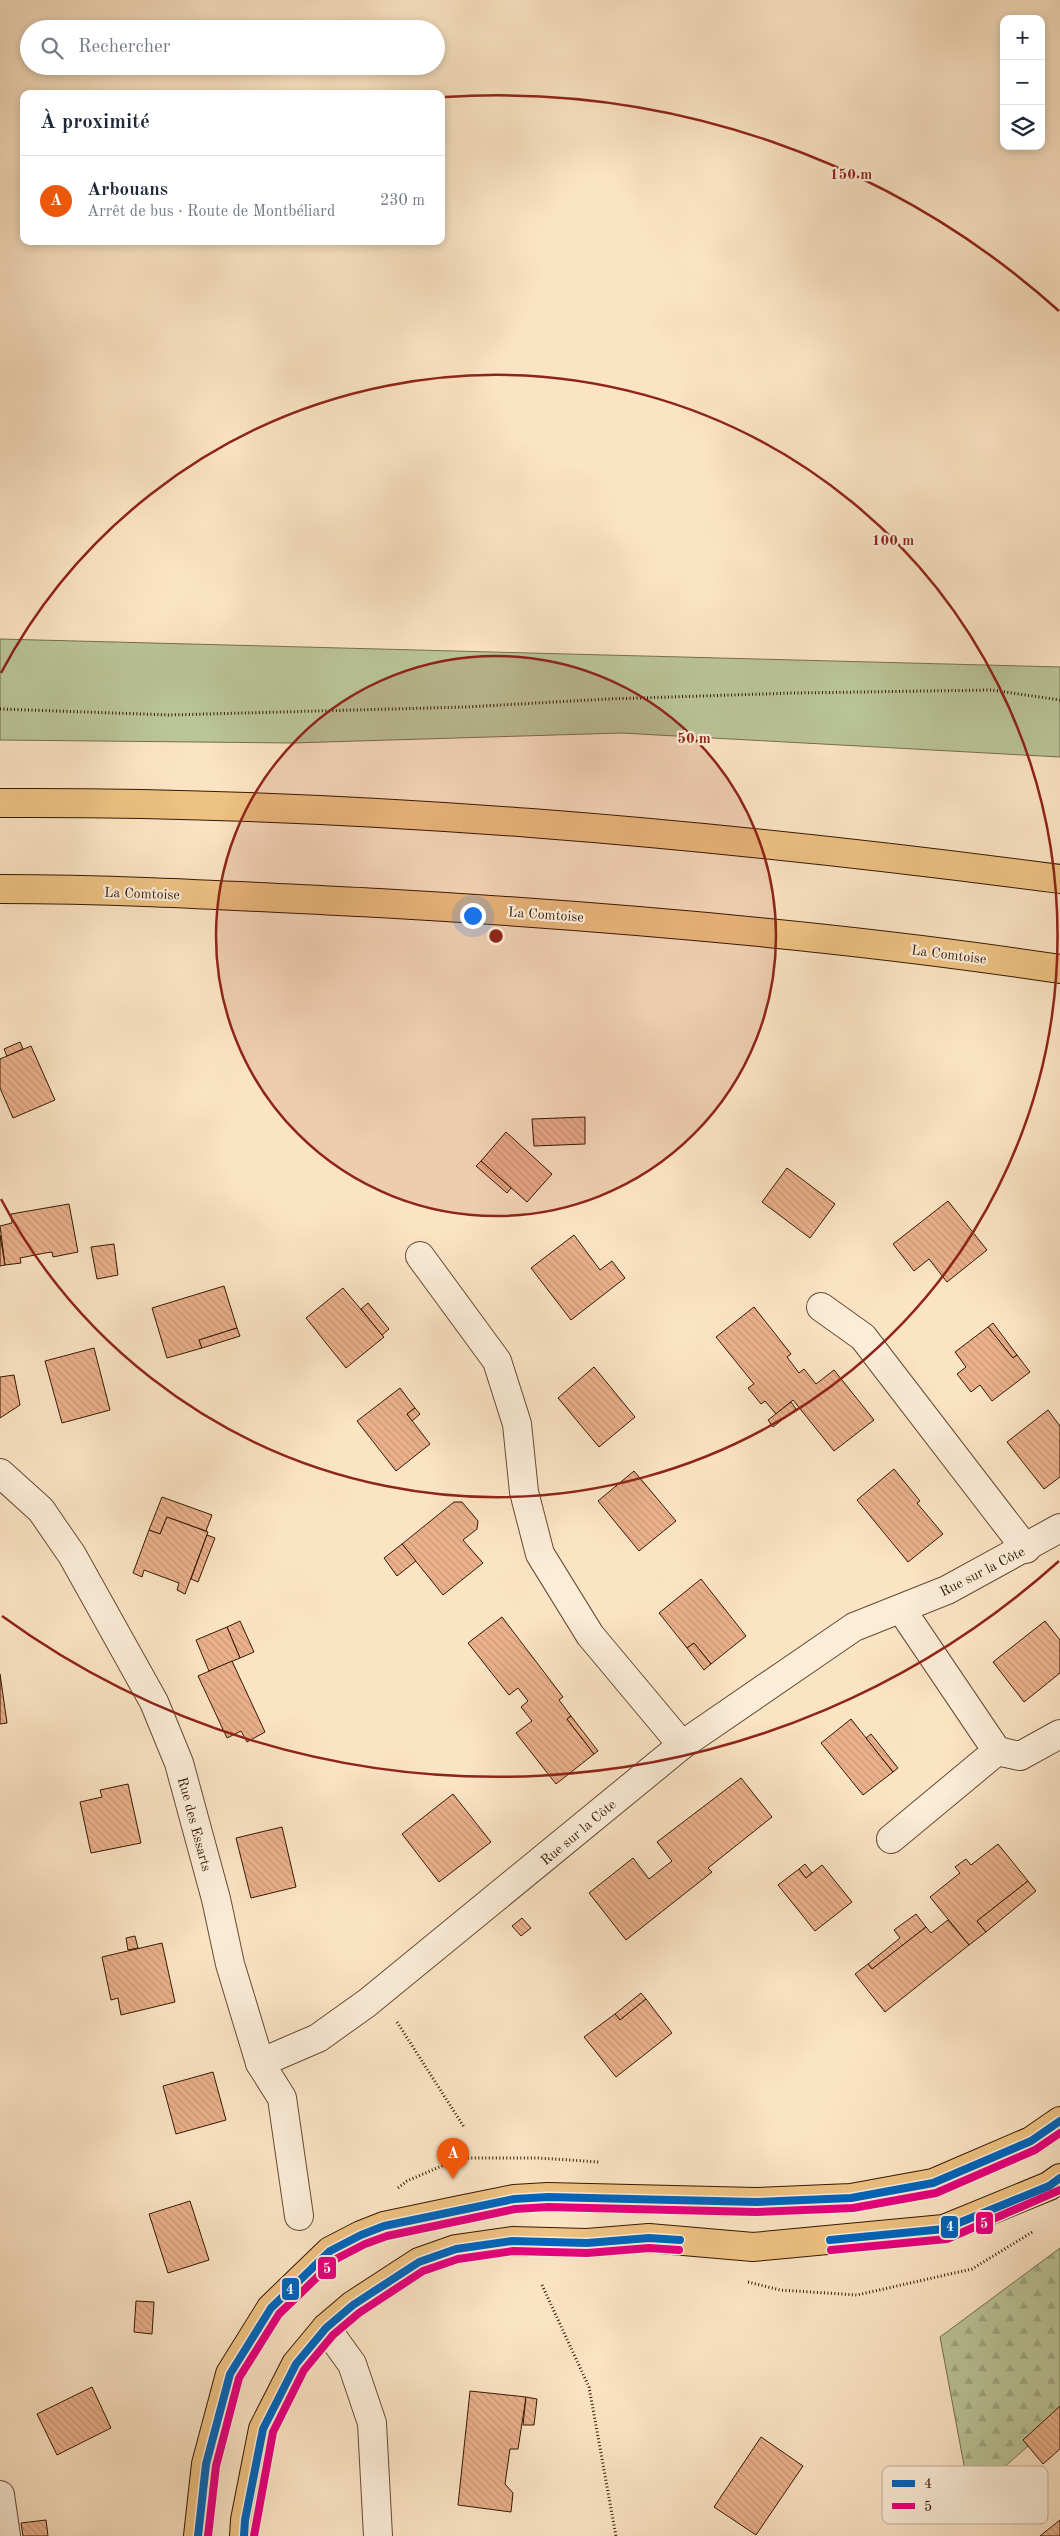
<!DOCTYPE html>
<html lang="fr">
<head>
<meta charset="utf-8">
<style>
  body { margin:0; font-family:"Old Standard TT",serif; background:#f6f6f7; color:#1f2937 }
  .controls { position:absolute; right:15px; top:15px; display:grid; overflow:hidden; border-radius:10px; box-shadow:0 2px 8px #0003 }
  .controls button { width:45px; height:45px; display:grid; place-items:center; padding:0; border:0; border-bottom:1px solid #e0e1e3; background:#fff; color:#1f2937; font:25px sans-serif }
  .you { position:absolute; left:472px; top:915px; width:18px; height:18px; margin:-12px; border:4px solid #fff; border-radius:50%; background:#1a73e8; box-shadow:0 0 0 8px #1a73e833 }
  .badge { display:grid; place-items:center; width:32px; height:32px; border-radius:50%; background:#ea580c; color:#fff; font-size:16px; font-weight:700 }
  .pin { position:absolute; translate:-50% -41px; filter:drop-shadow(0 1px 2px #0008) }
  .pin::after { content:''; position:absolute; top:26px; width:18px; height:15px; background:inherit; clip-path:polygon(0 0,100% 0,50% 100%) }
  .list { margin:0; padding:0; list-style:none }
  h2 { display:flex; justify-content:space-between; align-items:center; height:65px; margin:0; padding:0 20px; font-size:21px }
  h2 small { font-size:16px; font-weight:400; color:#747a83 }
  .list li { display:grid; grid-template-columns:32px 1fr auto; gap:15px; align-items:center; box-sizing:border-box; height:90px; padding:0 20px; border-top:1px solid #e0e1e3 }
  .list b { display:block; font-size:19px; white-space:nowrap }
  .list p { margin:0; font-size:16px; white-space:nowrap; color:#747a83 }
  .list em { font-size:16px; font-style:normal; color:#747a83 }
  .icon { flex:none; width:28px; height:28px; fill:none; stroke:currentColor; stroke-width:2; stroke-linecap:round; stroke-linejoin:round }
  .map { position:relative; flex:none; width:1060px; height:2536px; overflow:hidden }
  .search { position:absolute; background:#fff; box-shadow:0 2px 8px #0003; left:20px; top:20px; width:425px; height:55px; display:flex; align-items:center; gap:12px; box-sizing:border-box; padding:0 18px; border-radius:28px; color:#747a83; font-size:19px }
  .panel { position:absolute; background:#fff; box-shadow:0 2px 8px #0003; left:20px; top:90px; width:425px; height:155px; border-radius:10px }
  .map>svg:first-child { display:block }
</style>
</head>
<body>
<div class="map">
<svg width="1060" height="2536" viewBox="0 0 1060 2536">
  <defs>
    <pattern id="forest-firs" width="22" height="20" patternUnits="userSpaceOnUse" patternTransform="scale(1.25)"><rect width="22" height="20" fill="#bac598"/><path d="M5 1l3.5 6h-7zM16 11l3.5 6h-7z" fill="#a0a881"/></pattern>
    <pattern id="building-back-hatch" width="6" height="6" patternUnits="userSpaceOnUse" patternTransform="scale(1.25)"><rect width="6" height="6" fill="#ebb18c"/><path d="M-1 5l2 2M0 0l6 6M5-1l2 2" fill="none" stroke="#ca9877"/></pattern>
  </defs>
  <rect width="100%" height="100%" fill="#fbe4c4"/>
  <filter id="stains"><feTurbulence type="fractalNoise" baseFrequency=".004" numOctaves="4"/><feColorMatrix values="0 0 0 0 .2 0 0 0 0 .09 0 0 0 0 .02 0 0 0 .5 -.17"/></filter>
  <radialGradient id="worn" r=".72"><stop offset=".6" stop-color="#630" stop-opacity="0"/><stop offset="1" stop-color="#630" stop-opacity=".3"/></radialGradient>
  <!-- green -->
  <polygon fill="#bac598" stroke="#786e4e" points="0,639 1060,667 1060,757 621,733 292,743 0,740"/>
  <!-- forest -->
  <polygon fill="url(#forest-firs)" stroke="#786e4e" points="1060,2248 1060,2418 970,2497 940,2337"/>
  <!-- building -->
  <g fill="url(#building-back-hatch)" stroke="#351803">
    <polygon points="20,1042 23,1049 7,1056 4,1049"/>
    <polygon points="31,1046 55,1100 13,1118 0,1088 0,1059"/>
    <polygon points="585,1117 585,1144 534,1146 532,1119"/>
    <polygon points="506,1132 552,1174 527,1202 481,1161"/>
    <polygon points="481,1161 511,1188 507,1193 476,1166"/>
    <polygon points="787,1168 835,1204 810,1238 762,1202"/>
    <polygon points="948,1201 987,1250 947,1282 929,1259 914,1271 893,1244"/>
    <polygon points="69,1204 78,1252 53,1257 52,1252 45,1253 20,1258 21,1263 5,1265 0,1226 12,1223 11,1214"/>
    <polygon points="0,1235 5,1265 0,1266"/>
    <polygon points="574,1235 600,1270 612,1261 625,1278 571,1320 531,1268"/>
    <polygon points="114,1244 118,1275 97,1279 91,1247"/>
    <polygon points="224,1286 237,1328 199,1340 202,1348 167,1358 152,1308"/>
    <polygon points="343,1288 384,1337 346,1368 306,1318"/>
    <polygon points="368,1303 389,1329 382,1335 361,1309"/>
    <polygon points="754,1307 791,1354 787,1357 799,1373 804,1369 816,1384 834,1370 874,1420 834,1451 793,1400 776,1414 765,1401 761,1404 748,1388 754,1384 716,1337"/>
    <polygon points="993,1323 1017,1355 1013,1358 988,1327"/>
    <polygon points="988,1327 1013,1358 1017,1355 1030,1372 992,1401 980,1385 971,1392 957,1374 966,1367 955,1352"/>
    <polygon points="237,1328 240,1336 202,1348 199,1340"/>
    <polygon points="94,1348 110,1410 62,1423 45,1361"/>
    <polygon points="594,1367 635,1417 599,1447 558,1398"/>
    <polygon points="14,1375 20,1405 0,1418 0,1377"/>
    <polygon points="400,1388 415,1408 407,1414 430,1444 396,1471 357,1421"/>
    <polygon points="791,1402 796,1409 773,1427 768,1420"/>
    <polygon points="415,1408 420,1414 412,1421 407,1414"/>
    <polygon points="1048,1410 1060,1426 1060,1477 1044,1489 1007,1442"/>
    <polygon points="894,1469 920,1501 917,1503 943,1534 908,1562 857,1500"/>
    <polygon points="634,1471 676,1521 639,1551 598,1501"/>
    <polygon points="162,1497 212,1515 206,1531 167,1517 160,1534 149,1530"/>
    <polygon points="454,1502 462,1502 478,1521 477,1529 463,1540 483,1563 443,1595 402,1544"/>
    <polygon points="167,1517 208,1532 185,1594 177,1590 179,1583 144,1570 142,1577 133,1573 149,1530 160,1534"/>
    <polygon points="207,1535 215,1538 198,1582 191,1579"/>
    <polygon points="402,1544 416,1561 397,1576 384,1558"/>
    <polygon points="701,1579 746,1636 711,1664 694,1643 687,1648 659,1613"/>
    <polygon points="502,1617 563,1697 559,1700 571,1716 567,1719 594,1754 556,1784 516,1733 532,1721 521,1707 528,1701 518,1688 509,1695 468,1643"/>
    <polygon points="240,1621 254,1652 240,1658 227,1627"/>
    <polygon points="1045,1621 1060,1640 1060,1673 1024,1702 993,1662"/>
    <polygon points="227,1627 240,1658 209,1671 196,1640"/>
    <polygon points="694,1643 711,1664 704,1670 687,1648"/>
    <polygon points="232,1661 265,1732 247,1742 241,1731 227,1738 198,1676"/>
    <polygon points="0,1674 7,1723 0,1724"/>
    <polygon points="571,1716 598,1751 594,1754 567,1719"/>
    <polygon points="851,1719 893,1772 863,1795 821,1743"/>
    <polygon points="871,1734 898,1768 893,1772 866,1738"/>
    <polygon points="741,1778 772,1817 708,1868 712,1872 626,1940 589,1893 633,1858 649,1879 672,1861 657,1842"/>
    <polygon points="128,1784 141,1843 91,1853 80,1802 102,1797 100,1790"/>
    <polygon points="453,1794 491,1842 439,1882 402,1834"/>
    <polygon points="282,1827 296,1887 251,1898 236,1838"/>
    <polygon points="998,1844 1028,1881 977,1921 986,1932 969,1945 930,1897 960,1873 955,1867 966,1859 971,1865"/>
    <polygon points="805,1864 812,1873 806,1878 799,1869"/>
    <polygon points="822,1865 852,1902 815,1931 778,1885 799,1869 806,1878"/>
    <polygon points="1028,1881 1036,1891 986,1932 977,1921"/>
    <polygon points="916,1914 926,1927 872,1969 868,1964 900,1938 894,1930"/>
    <polygon points="522,1918 531,1928 521,1936 512,1926"/>
    <polygon points="948,1920 969,1945 885,2012 855,1974 868,1964 872,1969 926,1927 931,1933"/>
    <polygon points="135,1936 138,1948 128,1950 126,1938"/>
    <polygon points="162,1943 175,2002 121,2015 118,1998 111,2000 102,1957"/>
    <polygon points="641,1993 646,1999 620,2020 615,2014"/>
    <polygon points="646,1999 672,2033 616,2077 584,2037 615,2014 620,2020"/>
    <polygon points="213,2072 226,2120 176,2134 163,2086"/>
    <polygon points="190,2201 209,2260 168,2273 149,2214"/>
    <polygon points="136,2301 154,2302 152,2334 134,2332"/>
    <polygon points="92,2387 111,2428 57,2455 37,2414"/>
    <polygon points="470,2391 526,2397 518,2449 510,2449 505,2484 513,2493 511,2512 458,2505"/>
    <polygon points="526,2397 537,2399 534,2425 523,2425"/>
    <polygon points="1060,2406 1060,2449 1043,2464 1023,2440"/>
    <polygon points="761,2437 803,2466 756,2535 714,2507"/>
    <polygon points="46,2520 48,2536 23,2536 21,2523"/>
    <polygon points="1060,2520 1060,2536 1040,2536"/>
  </g>
  <g fill="none" stroke-linecap="round" stroke-linejoin="round">
    <!-- minor casing -->
    <g stroke="#664b33" stroke-width="30">
      <g id="minor">
        <polyline points="420,1256 497,1361 517,1424 524,1492 540,1554 590,1635 682,1745"/>
        <polyline points="821,1307 863,1337 1026,1549"/>
        <polyline points="0,1473 41,1510 72,1555 154,1702 179,1763 216,1899 230,1964 260,2063 282,2098 299,2216"/>
        <polyline points="997,1751 1020,1756 1060,1734"/>
        <polyline points="891,1839 997,1751 901,1609"/>
        <polyline points="260,2063 318,2038 367,2003 682,1745 854,1627 947,1590 1060,1528"/>
        <polyline points="326,2328 352,2364 372,2423 378,2536"/>
        <polyline points="0,2495 6,2536"/>
      </g>
    </g>
    <!-- major casing -->
    <g stroke="#351803" stroke-width="30">
      <g id="major">
        <polyline points="198,2536 206,2464 230,2374 271,2308 330,2251 361,2235 384,2226 460,2210 514,2199 548,2197 756,2202 851,2198 933,2183 1031,2141 1060,2121"/>
        <polyline points="244,2536 245,2520 263,2429 296,2364 326,2328 353,2305 419,2262 456,2249 512,2241 587,2243 649,2238 753,2247 944,2229 1049,2186 1060,2178"/>
      </g>
    </g>
    <!-- highway casing -->
    <g stroke="#351803" stroke-width="30">
      <g id="highway">
        <path d="M0,803C354,801 709,833 1060,879"/>
        <path d="M0,889C126,889 253,897 379,903C606,916 835,935 1060,969"/>
      </g>
    </g>
    <!-- path -->
    <g stroke="#351803" stroke-width="3" stroke-dasharray="1 2.5" stroke-linecap="butt">
      <polyline points="0,709 170,715 466,707 608,699 794,693 991,690 1060,700"/>
      <polyline points="397,2022 464,2127"/>
      <polyline points="398,2188 407,2181 460,2158 539,2158 599,2162"/>
      <polyline points="748,2282 780,2290 857,2295 972,2269 1034,2231"/>
      <polyline points="542,2285 589,2387 616,2536"/>
    </g>
    <!-- minor -->
    <use href="#minor" stroke="#fcedd9" stroke-width="28"/>
    <!-- major -->
    <use href="#major" stroke="#eec282" stroke-width="28"/>
    <!-- highway -->
    <use href="#highway" stroke="#eec282" stroke-width="28"/>
    <!-- bus-1 casing -->
    <g stroke="#fcedd9" stroke-width="11">
      <g id="bus-1">
        <polyline points="830,2240 944,2229 1049,2186 1060,2178"/>
        <polyline points="198,2536 206,2464 230,2374 271,2308 330,2251 361,2235 384,2226 514,2199 548,2197 756,2202 851,2198 933,2183 1031,2141 1060,2121"/>
        <polyline points="244,2536 245,2520 263,2429 296,2364 326,2328 353,2305 419,2262 456,2249 512,2241 587,2243 649,2238 680,2240"/>
      </g>
    </g>
    <!-- bus-2 casing -->
    <g stroke="#fcedd9" stroke-width="11">
      <g id="bus-2">
        <polyline points="831,2250 947,2239 1060,2190"/>
        <polyline points="208,2536 216,2466 239,2378 279,2314 336,2259 365,2244 387,2236 515,2209 548,2207 756,2212 853,2208 936,2193 1035,2150 1060,2133"/>
        <polyline points="254,2536 273,2432 304,2370 333,2335 359,2313 423,2271 458,2259 513,2251 587,2253 649,2248 679,2250"/>
      </g>
    </g>
    <!-- bus-1 -->
    <use href="#bus-1" stroke="#0065bd" stroke-width="8"/>
    <!-- bus-2 -->
    <use href="#bus-2" stroke="#e5007d" stroke-width="8"/>
  </g>
  <!-- distance rings -->
  <circle cx="496" cy="936" r="280" fill="#8f2418" fill-opacity=".12"/>
  <g fill="none" stroke="#8f2418" stroke-width="2.5">
    <circle cx="496" cy="936" r="280"/>
    <path d="M1 673A561 561 0 1 1 1 1199"/>
    <path d="M1059 1561A841 841 0 0 1 2 1616M445 97A841 841 0 0 1 1059 311"/>
  </g>
  <g text-anchor="middle" stroke-width="4.5" stroke-linejoin="round" paint-order="stroke">
    <!-- street labels -->
    <g font-size="14" fill="#351803" stroke="#fcedd9">
      <text transform="translate(142 893) rotate(2)" y="5">La Comtoise</text>
      <text transform="translate(546 914) rotate(4)" y="5">La Comtoise</text>
      <text transform="translate(949 954) rotate(7)" y="5">La Comtoise</text>
      <text transform="translate(982 1571) rotate(-27)" y="5">Rue sur la Côte</text>
      <text transform="translate(195 1824) rotate(75)" y="5">Rue des Essarts</text>
      <text transform="translate(578 1832) rotate(-40)" y="5">Rue sur la Côte</text>
    </g>
  </g>
  <!-- legend -->
  <rect x="882" y="2466" width="166" height="58" rx="8" fill="#fcedd9" stroke="#c0ad99" stroke-width="1"/>
  <rect x="892" y="2480" width="23" height="7" fill="#0065bd"/>
  <rect x="892" y="2503" width="23" height="6" fill="#e5007d"/>
  <g font-size="14" fill="#351803">
    <text x="924" y="2488">4</text>
    <text x="924" y="2511">5</text>
  </g>
  <circle cx="496" cy="936" r="8" fill="#8f2418" stroke="#fcedd9" stroke-width="2.5"/>
  <g font-size="15" text-anchor="middle" font-weight="bold" fill="#8f2418" stroke="#fcedd9" stroke-width="4.5" stroke-linejoin="round" paint-order="stroke">
    <text x="851" y="179">150 m</text>
    <text x="893" y="545">100 m</text>
    <text x="694" y="743">50 m</text>
  </g>
  <g stroke="#fcedd9" stroke-width="2">
    <rect x="975" y="2211" width="19" height="24" rx="5" fill="#e5007d"/>
    <rect x="940" y="2215" width="19" height="24" rx="5" fill="#0065bd"/>
    <rect x="317" y="2256" width="20" height="24" rx="5" fill="#e5007d"/>
    <rect x="281" y="2277" width="19" height="24" rx="5" fill="#0065bd"/>
  </g>
  <g font-size="14" text-anchor="middle" font-weight="bold" fill="#fff">
    <text x="984" y="2228">5</text>
    <text x="950" y="2231">4</text>
    <text x="327" y="2273">5</text>
    <text x="290" y="2294">4</text>
  </g>
  <rect width="100%" height="100%" filter="url(#stains)"/>
  <rect width="100%" height="100%" fill="url(#worn)"/>
</svg>
<div class="controls">
<button>+</button>
<button>−</button>
<button><svg class="icon" aria-label="layers" viewBox="0 0 24 24"><path d="M12 4l9 5-9 5-9-5zM3 14l9 5 9-5"/></svg></button>
</div>
<div class="you"></div>
<div class="pin badge" style="left:453px;top:2179px">A</div>
<div class="search"><svg class="icon" aria-label="search" viewBox="0 0 24 24"><circle cx="10" cy="10" r="6"/><path d="M15 15l6 6"/></svg>Rechercher</div>
<section class="panel">
<h2>À proximité<small></small></h2>
<ul class="list">
<li><span class="badge">A</span><div><b>Arbouans</b><p>Arrêt de bus · Route de Montbéliard</p></div><em>230 m</em></li>
</ul>
</section>
</div>
</body>
</html>
